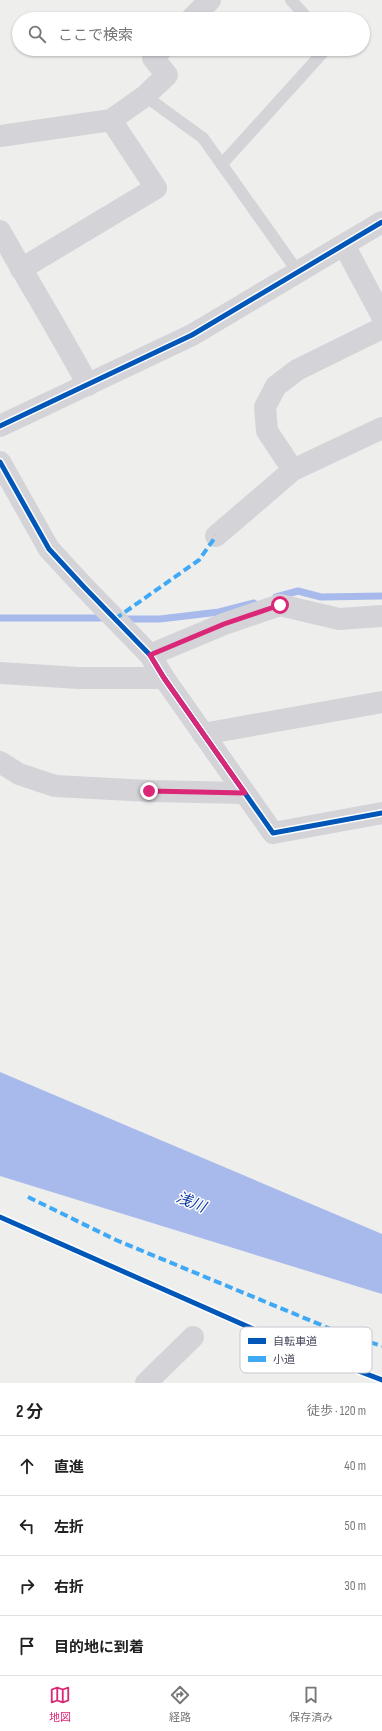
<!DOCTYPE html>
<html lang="ja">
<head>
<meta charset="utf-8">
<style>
  body { margin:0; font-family:"Sofia Sans Condensed","Noto Sans JP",sans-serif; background:#f2f2f2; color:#222 }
  .stop { position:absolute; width:12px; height:12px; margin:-9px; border:3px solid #db2777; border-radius:50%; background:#fff }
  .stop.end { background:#db2777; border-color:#fff; box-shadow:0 1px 4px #0008 }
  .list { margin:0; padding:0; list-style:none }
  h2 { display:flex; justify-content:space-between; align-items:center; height:52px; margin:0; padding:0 16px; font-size:17px }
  h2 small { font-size:13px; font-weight:400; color:#767676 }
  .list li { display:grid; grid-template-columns:26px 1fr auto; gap:12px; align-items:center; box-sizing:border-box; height:60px; padding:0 16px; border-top:1px solid #e0e0e0 }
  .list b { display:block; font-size:15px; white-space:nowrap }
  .list em { font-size:13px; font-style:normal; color:#767676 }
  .icon { flex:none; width:22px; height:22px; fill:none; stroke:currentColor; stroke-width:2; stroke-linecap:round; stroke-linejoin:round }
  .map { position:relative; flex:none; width:382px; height:1383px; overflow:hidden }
  .search { position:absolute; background:#fff; box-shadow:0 1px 3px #0004; left:12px; right:12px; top:12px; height:44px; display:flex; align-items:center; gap:10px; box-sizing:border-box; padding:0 14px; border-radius:22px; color:#767676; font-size:15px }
  .sheet { height:292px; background:#fff }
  nav { display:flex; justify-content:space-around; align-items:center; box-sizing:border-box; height:56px; border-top:1px solid #e0e0e0; background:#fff; font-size:11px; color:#767676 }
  nav a { display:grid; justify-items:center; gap:2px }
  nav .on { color:#db2777 }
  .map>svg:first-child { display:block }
</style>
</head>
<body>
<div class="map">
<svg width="382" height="1383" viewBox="0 0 382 1383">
  <rect width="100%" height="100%" fill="#eeeeed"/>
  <!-- water -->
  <polygon fill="#a7baeb" points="0,1072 382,1234 382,1294 0,1176"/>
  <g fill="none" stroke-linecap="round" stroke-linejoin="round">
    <!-- stream -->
    <g stroke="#a7baeb" stroke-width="7">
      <polyline points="276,597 298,591 321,597 382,596"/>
      <polyline points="0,618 108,618"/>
      <polyline points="122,619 160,619 219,612 254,603"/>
    </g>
    <!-- lane -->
    <g stroke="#d4d4d8" stroke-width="12">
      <polyline points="291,0 308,19"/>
      <polyline points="145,96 203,138 298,272"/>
      <polyline points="222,164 326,49"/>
    </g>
    <!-- street -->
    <g stroke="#d4d4d8" stroke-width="22">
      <polyline points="191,19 210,0"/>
      <polyline points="0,136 111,120 145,96 167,75 153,58 162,49"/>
      <path d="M0,231C29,283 60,333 88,385"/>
      <polyline points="344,245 382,316"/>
      <polyline points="21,269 156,188 111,120"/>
      <polyline points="0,426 192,335 382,222"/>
      <polyline points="0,462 49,549 84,587 150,655 164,678 273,833 382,813"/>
      <polyline points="293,470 267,431 265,407 276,386 297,370 382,328"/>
      <polyline points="216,536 293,470 382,428"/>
      <polyline points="150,655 224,624 280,605 339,619 382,616"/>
      <polyline points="0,673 79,678 164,678"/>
      <polyline points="203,734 382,702"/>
      <polyline points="0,762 19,774 55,786 149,791 245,793"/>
      <polyline points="146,1383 193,1337"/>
    </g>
    <!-- quiet -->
    <g stroke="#3fa9f5" stroke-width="4" stroke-dasharray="8 4" stroke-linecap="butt">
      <polyline points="115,619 199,560 216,536"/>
      <polyline points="28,1197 116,1240 343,1334 382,1346"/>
    </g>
    <!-- cycleway casing -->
    <g stroke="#fff" stroke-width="8">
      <g id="cycleway">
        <polyline points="0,426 192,335 382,222"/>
        <polyline points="0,462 49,549 84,587 150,655 164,678 273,833 382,813"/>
        <polyline points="0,1217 285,1343 382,1380"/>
      </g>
    </g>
    <!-- cycleway -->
    <use href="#cycleway" stroke="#0057b8" stroke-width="5"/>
  </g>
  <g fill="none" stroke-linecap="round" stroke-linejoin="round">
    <!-- route -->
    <polyline stroke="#db2777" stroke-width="5" points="149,791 245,793 164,678 150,655 224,624 280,605"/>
  </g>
  <g text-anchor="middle" stroke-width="3" stroke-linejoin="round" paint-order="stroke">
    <!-- water labels -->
    <g font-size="15" font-style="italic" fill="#0e38a4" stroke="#fff">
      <text transform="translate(191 1202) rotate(22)" y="5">浅川</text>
    </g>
  </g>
  <!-- legend -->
  <rect x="240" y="1327" width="132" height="46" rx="6" fill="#fff" stroke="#c7c8ce" stroke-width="1"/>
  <rect x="248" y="1338" width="18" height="6" fill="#0057b8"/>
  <rect x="248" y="1356" width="18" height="6" fill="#3fa9f5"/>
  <g font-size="11" fill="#45465a">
    <text x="273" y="1345">自転車道</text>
    <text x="273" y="1363">小道</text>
  </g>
</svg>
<div class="stop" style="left:280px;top:605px"></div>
<div class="stop end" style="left:149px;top:791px"></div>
<div class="search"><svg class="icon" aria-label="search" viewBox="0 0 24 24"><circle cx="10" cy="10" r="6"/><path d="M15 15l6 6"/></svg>ここで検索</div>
</div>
<section class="sheet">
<h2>2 分<small>徒歩 · 120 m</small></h2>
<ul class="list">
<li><svg class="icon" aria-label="ahead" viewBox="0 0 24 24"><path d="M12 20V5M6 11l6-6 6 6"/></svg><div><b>直進</b></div><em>40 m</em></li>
<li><svg class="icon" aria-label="left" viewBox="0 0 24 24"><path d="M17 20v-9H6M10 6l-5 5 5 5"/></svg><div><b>左折</b></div><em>50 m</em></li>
<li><svg class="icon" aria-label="right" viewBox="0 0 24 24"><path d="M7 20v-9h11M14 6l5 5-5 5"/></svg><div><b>右折</b></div><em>30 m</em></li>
<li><svg class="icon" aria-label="arrive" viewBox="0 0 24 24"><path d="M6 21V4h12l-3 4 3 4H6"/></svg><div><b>目的地に到着</b></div></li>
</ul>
</section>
<nav>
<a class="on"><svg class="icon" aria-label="map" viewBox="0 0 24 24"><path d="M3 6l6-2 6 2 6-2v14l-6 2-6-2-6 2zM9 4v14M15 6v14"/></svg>地図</a>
<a><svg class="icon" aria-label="directions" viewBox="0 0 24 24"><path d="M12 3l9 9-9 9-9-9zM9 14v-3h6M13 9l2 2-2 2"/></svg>経路</a>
<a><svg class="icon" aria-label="saved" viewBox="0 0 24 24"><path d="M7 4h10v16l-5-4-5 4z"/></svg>保存済み</a>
</nav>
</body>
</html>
